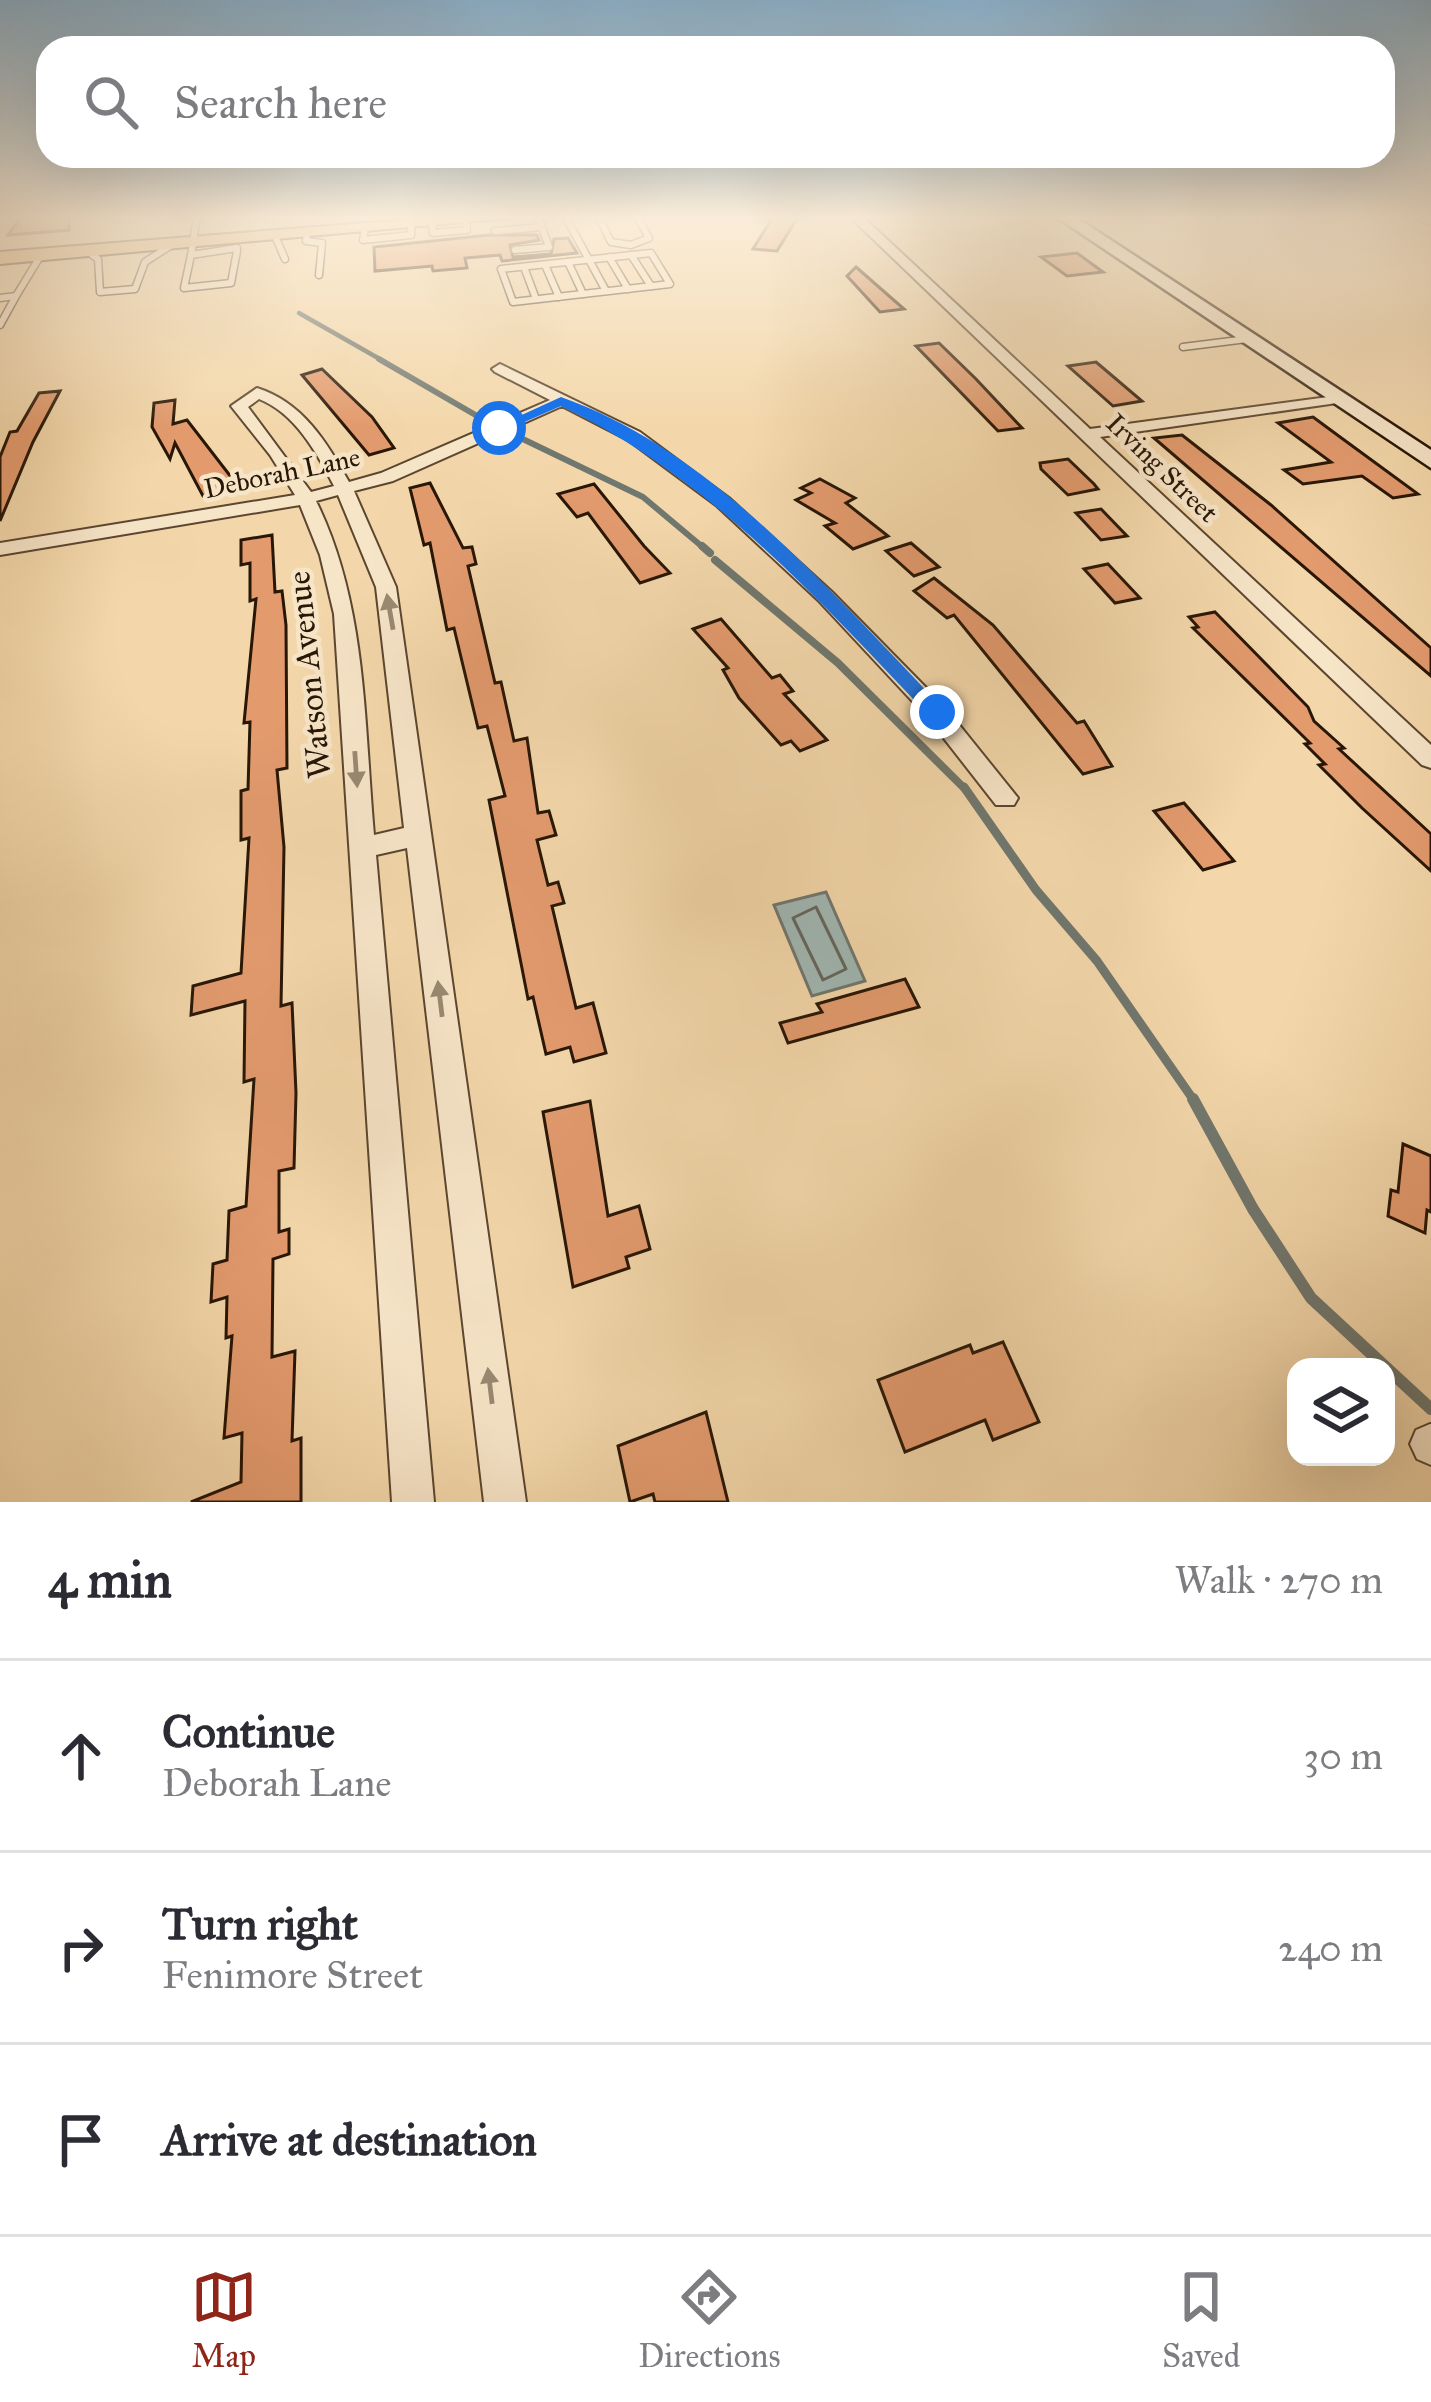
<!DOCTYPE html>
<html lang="en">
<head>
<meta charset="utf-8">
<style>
  body { margin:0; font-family:"IM FELL Great Primer",serif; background:#f7f7f7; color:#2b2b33 }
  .controls { position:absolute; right:36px; bottom:36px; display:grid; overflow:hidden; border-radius:24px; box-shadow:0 12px 48px #0002 }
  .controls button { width:108px; height:108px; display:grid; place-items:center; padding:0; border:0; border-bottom:3px solid #e1e1e2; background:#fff; color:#2b2b33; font:60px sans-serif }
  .stop { position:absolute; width:36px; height:36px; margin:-27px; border:9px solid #1a73e8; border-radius:50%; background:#fff }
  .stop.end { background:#1a73e8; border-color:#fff; box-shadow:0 3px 12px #0008 }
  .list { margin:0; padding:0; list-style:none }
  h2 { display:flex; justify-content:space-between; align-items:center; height:156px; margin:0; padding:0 48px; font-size:51px }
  h2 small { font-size:39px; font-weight:400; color:#7c7c81 }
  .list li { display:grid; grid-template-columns:78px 1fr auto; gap:36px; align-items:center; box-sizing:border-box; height:192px; padding:0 48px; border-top:3px solid #e1e1e2 }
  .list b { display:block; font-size:45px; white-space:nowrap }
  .list p { margin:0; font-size:39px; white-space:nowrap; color:#7c7c81 }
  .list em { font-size:39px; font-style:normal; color:#7c7c81 }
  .icon { flex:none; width:66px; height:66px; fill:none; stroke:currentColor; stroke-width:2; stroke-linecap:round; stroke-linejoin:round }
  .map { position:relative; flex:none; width:1431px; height:1502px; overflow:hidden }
  .search { position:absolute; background:#fff; box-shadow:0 12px 48px #0002; left:36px; right:36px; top:36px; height:132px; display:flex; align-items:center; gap:30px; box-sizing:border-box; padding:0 42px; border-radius:36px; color:#7c7c81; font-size:45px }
  .sheet { height:732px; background:#fff }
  nav { display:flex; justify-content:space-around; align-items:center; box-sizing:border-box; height:168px; border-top:3px solid #e1e1e2; background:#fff; font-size:33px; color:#7c7c81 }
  nav a { display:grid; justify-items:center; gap:6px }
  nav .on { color:#8f2418 }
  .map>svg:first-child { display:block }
</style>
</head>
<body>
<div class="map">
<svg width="1431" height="1502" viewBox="0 0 1431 1502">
  <rect width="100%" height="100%" fill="#f3d7aa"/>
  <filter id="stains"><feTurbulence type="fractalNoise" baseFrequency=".00167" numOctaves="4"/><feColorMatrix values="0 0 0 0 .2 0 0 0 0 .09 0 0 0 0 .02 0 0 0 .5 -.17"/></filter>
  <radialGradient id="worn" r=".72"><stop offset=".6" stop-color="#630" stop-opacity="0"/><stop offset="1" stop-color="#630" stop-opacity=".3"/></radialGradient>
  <!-- water -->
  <polygon fill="#a0b7b4" stroke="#70776e" stroke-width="3" points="826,892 865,981 812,996 774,905"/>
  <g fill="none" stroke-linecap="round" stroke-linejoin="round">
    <!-- shore -->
    <polygon stroke="#64665d" stroke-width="3" points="816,907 846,969 823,980 793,918"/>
    <!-- stream-far4 -->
    <polyline stroke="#70776e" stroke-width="4.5" points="299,313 385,362"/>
    <!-- stream-far3 -->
    <g stroke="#70776e" stroke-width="6">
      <polyline points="379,359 491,424"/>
      <polyline points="502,429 643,497 705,549"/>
    </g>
    <!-- stream-far2 -->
    <g stroke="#70776e" stroke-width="8">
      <polyline points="702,546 710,553"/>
      <polyline points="715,560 838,663 966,790"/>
    </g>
    <!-- stream-far1 -->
    <polyline stroke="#70776e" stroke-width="9" points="964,787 1036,890 1097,961 1195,1102"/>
    <!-- stream -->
    <polyline stroke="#70776e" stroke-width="12" points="1193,1099 1253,1209 1311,1298 1431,1409"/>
  </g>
  <!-- building -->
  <g fill="#e39b6e" stroke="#281606" stroke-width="3">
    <polygon points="22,216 69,216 69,230 8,235"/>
    <polygon points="773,217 798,217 777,251 753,249"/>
    <polygon points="489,235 537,235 539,240 510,245 513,257 551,254 554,239 568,238 577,253 502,261 500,255 465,258 467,268 433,271 432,266 375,271 374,247"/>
    <polygon points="1077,253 1103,272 1067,276 1041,257"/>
    <polygon points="856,267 904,309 880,312 847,276"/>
    <polygon points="939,343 976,379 1022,428 998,431 916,346"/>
    <polygon points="1096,362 1142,401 1113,406 1068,366"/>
    <polygon points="322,369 372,417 394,448 369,455 302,375"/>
    <polygon points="60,391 33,442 0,521 0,457 10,432 17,431 39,393"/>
    <polygon points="175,400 173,424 187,420 238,486 203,496 175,443 170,459 152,427 154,403"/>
    <polygon points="1313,417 1336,434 1418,494 1393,498 1362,476 1303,484 1284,470 1331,462 1278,423"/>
    <polygon points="1182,435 1271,505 1431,648 1431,676 1154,438"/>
    <polygon points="1068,459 1094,484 1098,489 1068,495 1041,469 1040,463"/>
    <polygon points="820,479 855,498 846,503 888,536 853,549 825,526 835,523 796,500 811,493 801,488"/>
    <polygon points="430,483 463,548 472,547 476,564 468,566 495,683 501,682 514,741 527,738 538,813 549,811 556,835 537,840 548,885 558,882 564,903 552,906 576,1008 593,1003 606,1053 574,1062 570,1047 546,1054 533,997 528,999 489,800 505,796 487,726 478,728 454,628 447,630 430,543 424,545 410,488"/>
    <polygon points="594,484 644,546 670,573 640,583 588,513 577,517 558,494"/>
    <polygon points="1101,509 1127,536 1101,540 1076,513"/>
    <polygon points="272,535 275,592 282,591 286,625 287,768 277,770 284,847 281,1006 292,1003 296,1093 294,1168 279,1171 279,1232 289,1229 289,1254 273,1259 272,1357 295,1351 292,1441 301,1438 301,1502 191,1502 241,1482 242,1433 224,1438 232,1336 226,1338 227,1297 211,1302 213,1264 227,1260 229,1211 246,1206 254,1079 244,1082 245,1001 191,1015 193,986 241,973 249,838 241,840 241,791 248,789 250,722 244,723 256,599 250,601 250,563 241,565 241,540"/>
    <polygon points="911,543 939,567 914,576 886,551"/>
    <polygon points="1108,564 1140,598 1115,603 1084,569"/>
    <polygon points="934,578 993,625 1077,723 1084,721 1112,766 1083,774 954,615 947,618 914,591"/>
    <polygon points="1215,612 1308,707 1314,721 1344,748 1339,749 1431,834 1431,871 1362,808 1319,765 1325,764 1305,744 1310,743 1193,628 1198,627 1189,617"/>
    <polygon points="721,619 772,678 780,675 793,691 784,694 827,740 800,751 791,741 781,745 739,698 723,670 728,668 693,629"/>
    <polygon points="1184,803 1234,861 1203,870 1154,811"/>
    <polygon points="905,979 919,1007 788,1043 780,1023 822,1012 817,1004"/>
    <polygon points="590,1101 608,1216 639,1206 650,1249 626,1257 629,1268 573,1287 543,1112"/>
    <polygon points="1403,1144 1431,1156 1431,1212 1427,1210 1425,1233 1388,1216 1391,1190 1398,1192"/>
    <polygon points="1003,1342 1039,1422 993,1440 985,1420 905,1452 878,1380 970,1345 973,1353"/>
    <polygon points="706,1412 728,1502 655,1502 653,1494 630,1502 618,1446"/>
  </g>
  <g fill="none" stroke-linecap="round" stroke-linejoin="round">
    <!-- lane casing -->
    <g stroke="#5b462f" stroke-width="9">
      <g id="lane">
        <polyline points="197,216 191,255 237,248"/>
        <polyline points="565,216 606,291"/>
        <polyline points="598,216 611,242 631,245 649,238 637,216"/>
        <polyline points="1417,216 1431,222"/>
        <polyline points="432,223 433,233 467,230 466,221"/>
        <polyline points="365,229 363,240 411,235 411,225"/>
        <polyline points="495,231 542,227"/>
        <polyline points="307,234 306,241 322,243 319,275"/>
        <polyline points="275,236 285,259"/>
        <polyline points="515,250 549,247 538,216"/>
        <polyline points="87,251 98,259 100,292 135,289 145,262 173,244"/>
        <polygon points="651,253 670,284 513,302 501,269"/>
        <polyline points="191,255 184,288 231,283 237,251"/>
        <polyline points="631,255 651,286"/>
        <polyline points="609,257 628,289"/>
        <polyline points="568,262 583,294"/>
        <polyline points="545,265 559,297"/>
        <polyline points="524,267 536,299"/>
        <polyline points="0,298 16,296 41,255"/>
        <polyline points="0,325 16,296"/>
        <polyline points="1183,347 1247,339"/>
      </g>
    </g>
    <!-- street casing -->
    <g stroke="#5b462f" stroke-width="4">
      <g id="street">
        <polygon points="849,216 862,216 1090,429 1343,395 1345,398 1337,403 1100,437 1431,745 1431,768 1422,765"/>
        <path d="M500,364L640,432L729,498L832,592L944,706L1018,798L1014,805H996L928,718L818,600L717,506L628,440L562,406L393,481L354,491L396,587L526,1502H484L407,848L376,855L434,1502H392L334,614L320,555L300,505L0,555V543L295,495L270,455L231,406L257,388C302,402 327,442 349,482L381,473L550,400L495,372L492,369ZM259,399C295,413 317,453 334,486L311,492L248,407ZM338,495L376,587L404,828L374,835C364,723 367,604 316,501Z"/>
        <polygon points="1430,1424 1431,1424 1431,1465 1417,1459 1410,1444 1416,1430"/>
      </g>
    </g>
    <!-- secondary casing -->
    <g stroke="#281606" stroke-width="5">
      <polygon id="secondary" points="1055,216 1074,216 1431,450 1431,468"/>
    </g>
    <!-- primary casing -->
    <g stroke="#281606" stroke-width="4">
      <polygon id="primary" points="454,216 531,216 0,264 0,252"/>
    </g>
    <!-- lane -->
    <use href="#lane" stroke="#f7e5c8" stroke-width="6"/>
    <!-- street -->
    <use href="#street" fill="#f7e5c8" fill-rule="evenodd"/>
    <!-- secondary -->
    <use href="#secondary" fill="#f7e5c8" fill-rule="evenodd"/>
    <!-- primary -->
    <use href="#primary" fill="#eabc75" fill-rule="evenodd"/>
  </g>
  <!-- one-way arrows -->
  <defs><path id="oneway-solid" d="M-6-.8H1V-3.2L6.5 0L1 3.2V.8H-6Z" transform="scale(3)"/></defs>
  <g fill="#9a8871">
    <use href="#oneway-solid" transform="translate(390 612) rotate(-100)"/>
    <use href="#oneway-solid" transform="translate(356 769) rotate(86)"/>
    <use href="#oneway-solid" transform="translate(440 999) rotate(-97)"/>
    <use href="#oneway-solid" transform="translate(490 1386) rotate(-97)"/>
  </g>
  <!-- sky -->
  <linearGradient id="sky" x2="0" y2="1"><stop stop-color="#8bb5d3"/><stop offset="0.51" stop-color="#faedd9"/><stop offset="1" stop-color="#faedd9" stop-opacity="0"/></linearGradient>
  <rect width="1431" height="427" fill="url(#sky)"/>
  <!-- route -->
  <path fill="#1a73e8" d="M561,397C714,451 833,595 943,708V717H930C818,599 709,477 561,406L504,431L493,428Z"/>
  <g text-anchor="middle" stroke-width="9" stroke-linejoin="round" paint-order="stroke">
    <!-- far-street labels -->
    <g font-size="27" fill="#281606" stroke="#f7e5c8">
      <text transform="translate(1162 468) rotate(44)" y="9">Irving Street</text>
      <text transform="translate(282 473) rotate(-12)" y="9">Deborah Lane</text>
    </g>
    <!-- street labels -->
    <g font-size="33" fill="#281606" stroke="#f7e5c8">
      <text transform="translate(308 675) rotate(-96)" y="12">Watson Avenue</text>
    </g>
  </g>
  <rect width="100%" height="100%" filter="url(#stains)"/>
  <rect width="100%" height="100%" fill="url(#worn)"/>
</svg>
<div class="controls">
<button><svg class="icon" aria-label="layers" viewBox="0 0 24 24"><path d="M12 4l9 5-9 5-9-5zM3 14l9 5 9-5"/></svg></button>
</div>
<div class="stop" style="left:499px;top:428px"></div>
<div class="stop end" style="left:937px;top:712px"></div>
<div class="search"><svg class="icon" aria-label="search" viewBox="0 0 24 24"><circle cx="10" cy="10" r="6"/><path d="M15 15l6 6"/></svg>Search here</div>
</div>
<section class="sheet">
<h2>4 min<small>Walk · 270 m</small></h2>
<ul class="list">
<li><svg class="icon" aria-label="ahead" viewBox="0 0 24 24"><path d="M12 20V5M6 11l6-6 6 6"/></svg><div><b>Continue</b><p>Deborah Lane</p></div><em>30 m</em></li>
<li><svg class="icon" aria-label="right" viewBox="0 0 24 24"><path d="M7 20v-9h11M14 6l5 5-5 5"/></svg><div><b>Turn right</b><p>Fenimore Street</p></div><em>240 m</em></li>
<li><svg class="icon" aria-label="arrive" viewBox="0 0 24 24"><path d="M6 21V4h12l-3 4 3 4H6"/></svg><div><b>Arrive at destination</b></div></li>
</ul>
</section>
<nav>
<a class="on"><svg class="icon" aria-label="map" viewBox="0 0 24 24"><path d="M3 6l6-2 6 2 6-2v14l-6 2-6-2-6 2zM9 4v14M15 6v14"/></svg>Map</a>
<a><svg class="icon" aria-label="directions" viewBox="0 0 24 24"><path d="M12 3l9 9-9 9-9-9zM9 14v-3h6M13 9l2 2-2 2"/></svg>Directions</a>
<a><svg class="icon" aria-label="saved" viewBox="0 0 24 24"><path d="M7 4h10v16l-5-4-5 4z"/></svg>Saved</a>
</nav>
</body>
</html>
